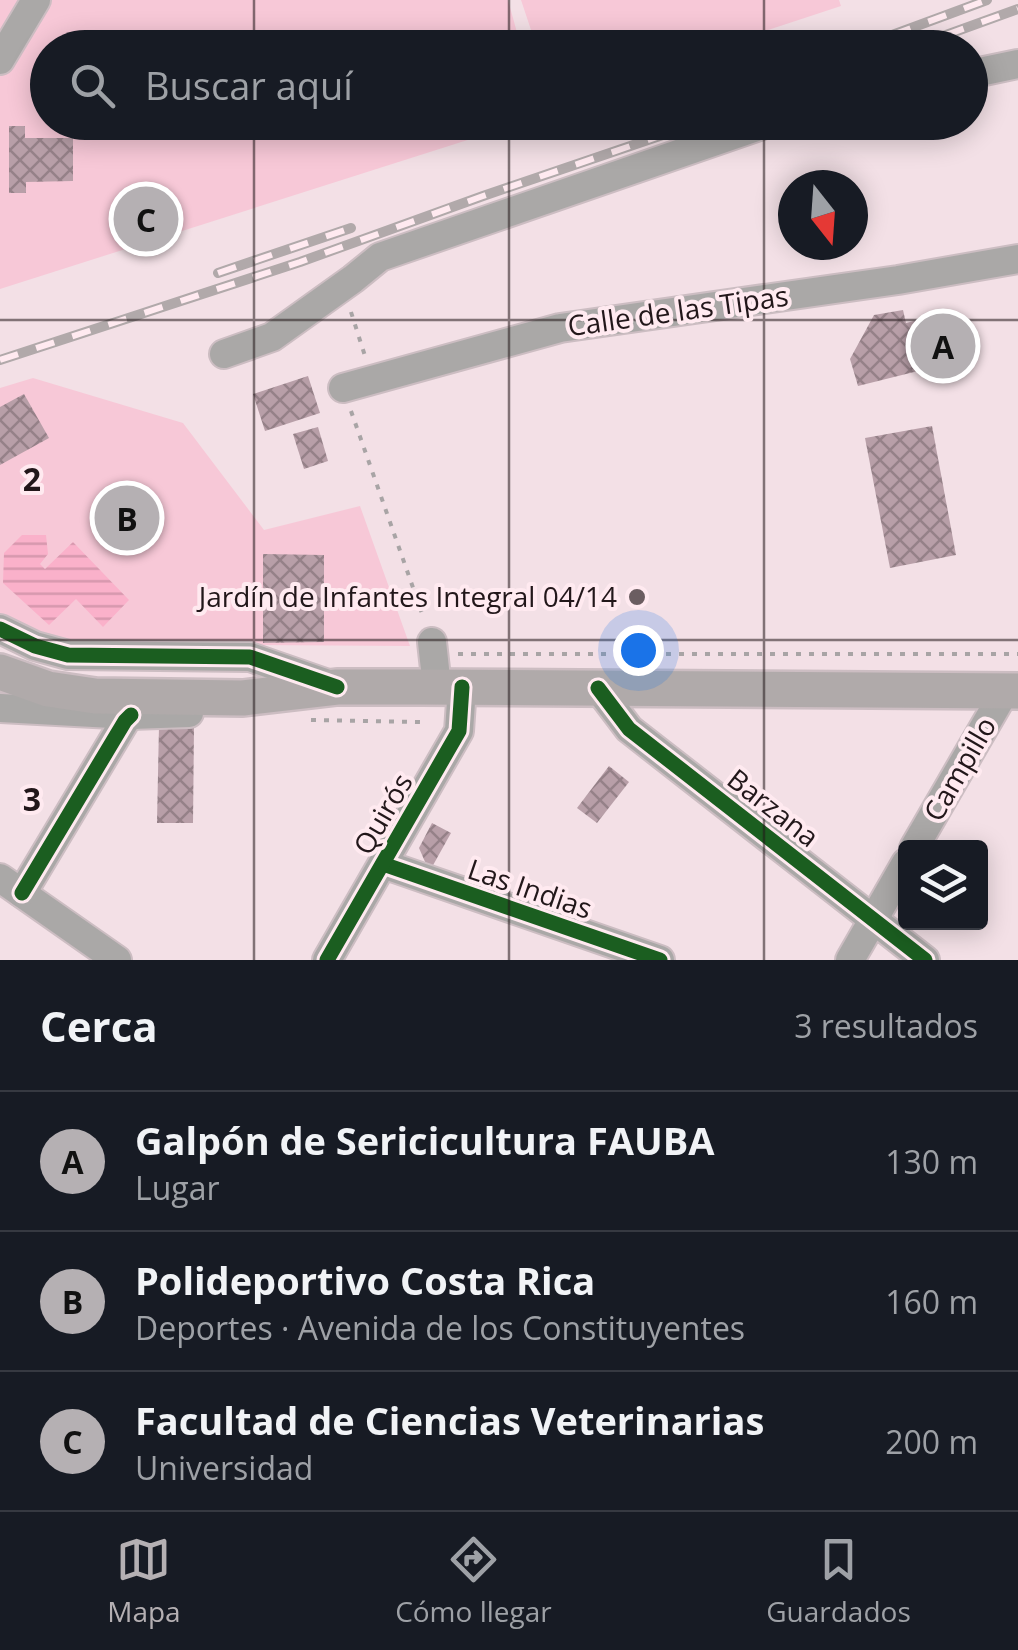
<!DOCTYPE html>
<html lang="es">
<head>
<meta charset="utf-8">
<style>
  body { margin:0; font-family:"Open Sans",sans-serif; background:#20242c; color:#f1f3f6 }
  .controls { position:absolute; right:30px; bottom:30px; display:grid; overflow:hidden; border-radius:10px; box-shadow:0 5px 25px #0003 }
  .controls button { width:90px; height:90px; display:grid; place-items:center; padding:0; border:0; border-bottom:2px solid #363941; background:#171b24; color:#f1f3f6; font:50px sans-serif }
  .compass { position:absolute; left:778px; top:170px; width:90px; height:90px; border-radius:50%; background:#171b24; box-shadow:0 5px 25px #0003; rotate:163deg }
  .you { position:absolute; left:638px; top:650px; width:35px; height:35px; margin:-25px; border:8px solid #fff; border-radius:50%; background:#1a73e8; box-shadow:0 0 0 15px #1a73e833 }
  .badge { display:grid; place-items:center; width:65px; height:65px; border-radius:50%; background:#b5b0b3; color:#111; font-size:32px; font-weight:700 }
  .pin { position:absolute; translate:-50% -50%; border:5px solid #fff; box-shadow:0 2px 10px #0006 }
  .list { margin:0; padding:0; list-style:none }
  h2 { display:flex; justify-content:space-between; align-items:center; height:130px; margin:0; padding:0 40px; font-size:42px }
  h2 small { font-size:32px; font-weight:400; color:#9ea1a6 }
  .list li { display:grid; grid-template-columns:65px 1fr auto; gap:30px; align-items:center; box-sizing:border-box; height:140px; padding:0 40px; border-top:2px solid #363941 }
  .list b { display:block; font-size:38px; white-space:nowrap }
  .list p { margin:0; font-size:32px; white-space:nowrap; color:#9ea1a6 }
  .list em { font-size:32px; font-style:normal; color:#9ea1a6 }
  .icon { flex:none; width:55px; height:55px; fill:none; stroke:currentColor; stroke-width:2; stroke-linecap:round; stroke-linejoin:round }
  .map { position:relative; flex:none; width:1018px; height:960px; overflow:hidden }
  .search { position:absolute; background:#171b24; box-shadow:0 5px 25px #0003; left:30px; right:30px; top:30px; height:110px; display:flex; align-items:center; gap:25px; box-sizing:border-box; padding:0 35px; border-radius:55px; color:#9ea1a6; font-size:38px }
  .sheet { height:550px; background:#171b24 }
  nav { display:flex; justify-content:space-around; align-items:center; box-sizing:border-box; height:140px; border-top:2px solid #363941; background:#171b24; font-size:28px; color:#9ea1a6 }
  nav a { display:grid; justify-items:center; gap:5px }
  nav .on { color:#b5b0b3 }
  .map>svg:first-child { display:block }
</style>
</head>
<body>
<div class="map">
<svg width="1018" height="960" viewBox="0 0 1018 960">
  <defs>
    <pattern id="water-rules" width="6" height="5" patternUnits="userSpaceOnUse" patternTransform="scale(2.5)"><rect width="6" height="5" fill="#fab1ca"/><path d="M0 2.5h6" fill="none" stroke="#d698ad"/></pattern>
    <pattern id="building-cross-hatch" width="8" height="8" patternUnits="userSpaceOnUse" patternTransform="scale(2.5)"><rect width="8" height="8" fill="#b89fa8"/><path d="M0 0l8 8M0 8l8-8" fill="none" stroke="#958188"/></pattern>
  </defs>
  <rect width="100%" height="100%" fill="#f3e0e6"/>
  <!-- park -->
  <g fill="#f7c8d7">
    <polygon points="0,0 508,0 521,47 48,48 48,122 521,123 0,289"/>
    <polygon points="521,0 839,0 841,6 717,47 537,48"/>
    <path d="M33,378L183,423L264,530L360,506L410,646L86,644C54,641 25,635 0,614V388Z"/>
  </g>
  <!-- water -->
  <polygon fill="url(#water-rules)" points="22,535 46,535 48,554 40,564 45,569 73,542 129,600 103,627 76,599 49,625 3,583 4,553"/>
  <!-- building -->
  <g fill="url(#building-cross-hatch)">
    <polygon points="9,126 25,126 25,138 73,138 73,181 26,182 26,193 9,193"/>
    <polygon points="903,310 906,323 926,318 938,366 858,386 850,359 874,315"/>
    <polygon points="946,329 953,360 941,363 933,332"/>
    <polygon points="308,376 320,413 265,431 253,394"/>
    <polygon points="24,394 49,438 0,465 0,407"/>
    <polygon points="932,426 956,555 890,568 865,438"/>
    <polygon points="318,427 328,461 304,469 293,434"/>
    <polygon points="263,554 324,555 324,642 263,643"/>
    <polygon points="159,726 194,727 193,823 157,823"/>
    <polygon points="609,766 629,782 597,823 577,808"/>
    <polygon points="432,823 451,833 432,867 426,864 419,848"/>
  </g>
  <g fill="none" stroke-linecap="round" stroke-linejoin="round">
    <!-- minor casing -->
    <g stroke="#ccbdc2" stroke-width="32">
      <g id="minor">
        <polyline points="0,60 36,0"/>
        <polyline points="970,74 1018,64"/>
        <polyline points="224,354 272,337 353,279 380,257 771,122"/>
        <polyline points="343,388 560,328 898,280 1018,259"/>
        <polyline points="0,629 35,646 68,655 250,657 331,685"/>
        <polyline points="432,642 437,687"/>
        <polyline points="598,688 629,729 925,960"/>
        <polyline points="0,708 131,715 189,713"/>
        <polyline points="914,848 1005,691"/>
        <polyline points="383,864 660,960"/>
        <polyline points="0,878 117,960"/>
        <polyline points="22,893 125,721 131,715"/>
        <polyline points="327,960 459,731 462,687"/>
        <polyline points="850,960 906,863"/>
      </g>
    </g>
    <!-- major casing -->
    <g stroke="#ccbdc2" stroke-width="40">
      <polyline id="major" points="0,672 48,689 95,696 243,698 337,687 420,687 1018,691"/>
    </g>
    <!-- path -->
    <g stroke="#a8a4a5" stroke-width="4" stroke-dasharray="5 8" stroke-linecap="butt">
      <polyline points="351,312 365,356"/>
      <polyline points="351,411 424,619"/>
      <polyline points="458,654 1018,654"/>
      <polyline points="311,720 421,722 421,716"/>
    </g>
    <!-- minor -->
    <use href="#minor" stroke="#aaa8a7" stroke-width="28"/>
    <!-- major -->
    <use href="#major" stroke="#b0aaaa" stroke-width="35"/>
    <!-- rail casing -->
    <g stroke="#b1a9aa" stroke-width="10">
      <g id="rail">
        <polyline points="857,48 987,0"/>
        <polyline points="910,48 1018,9"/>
        <polyline points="218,273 351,228"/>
        <polyline points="0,360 300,262 483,196 701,122"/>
      </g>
    </g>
    <!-- rail -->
    <use href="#rail" stroke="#ffeaf0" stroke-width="6" stroke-dasharray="19" stroke-linecap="butt"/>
    <!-- cycleway casing -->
    <g stroke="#ffeaf0" stroke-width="21">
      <g id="cycleway">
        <polyline points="0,629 35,646 68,655 250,657 337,687"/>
        <polyline points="598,688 629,729 925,960"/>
        <polyline points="383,864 660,960"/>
        <polyline points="22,893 125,721 131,715"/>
        <polyline points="327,960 459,731 462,687"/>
      </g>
    </g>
    <!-- cycleway -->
    <use href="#cycleway" stroke="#1b5e20" stroke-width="15"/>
  </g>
  <!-- grid -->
  <path fill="none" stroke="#22171a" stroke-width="2.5" stroke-opacity="0.55" d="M254,0V48M509,0V48M764,0V48M254,122V960M509,122V960M764,122V960M0,320H1018M0,640H1018"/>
  <!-- markers -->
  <circle fill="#6b5d61" stroke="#ffeaf0" stroke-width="4" cx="637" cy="597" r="10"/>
  <g text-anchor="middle" stroke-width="8" stroke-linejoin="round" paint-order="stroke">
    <!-- street labels -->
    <g font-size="28" fill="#22171a" stroke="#ffeaf0">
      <text transform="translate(678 311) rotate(-8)" y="10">Calle de las Tipas</text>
      <text transform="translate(960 769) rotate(-60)" y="10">Campillo</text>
      <text transform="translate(773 808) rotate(38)" y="10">Barzana</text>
      <text transform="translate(383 814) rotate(-60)" y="10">Quirós</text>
      <text transform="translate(530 889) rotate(19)" y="10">Las Indias</text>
    </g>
    <!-- poi labels -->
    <g font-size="28" fill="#22171a" stroke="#ffeaf0" text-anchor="end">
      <text x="617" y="607">Jardín de Infantes Integral 04/14</text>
    </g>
  </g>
  <g font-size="32" text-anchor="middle" font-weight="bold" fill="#22171a" stroke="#ffeaf0" stroke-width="8" stroke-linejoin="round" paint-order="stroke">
    <text x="32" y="491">2</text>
    <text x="32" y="811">3</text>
  </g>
</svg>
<div class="controls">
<button><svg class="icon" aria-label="layers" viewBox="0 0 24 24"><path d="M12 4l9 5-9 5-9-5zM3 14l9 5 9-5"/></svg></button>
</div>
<svg class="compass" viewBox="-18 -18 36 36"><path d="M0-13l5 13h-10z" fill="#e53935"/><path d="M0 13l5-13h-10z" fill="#9ea1a6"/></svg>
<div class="you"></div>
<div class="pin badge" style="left:943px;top:346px">A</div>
<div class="pin badge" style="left:127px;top:518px">B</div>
<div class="pin badge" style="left:146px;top:219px">C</div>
<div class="search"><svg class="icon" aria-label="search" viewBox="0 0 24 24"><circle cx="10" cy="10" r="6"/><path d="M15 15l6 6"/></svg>Buscar aquí</div>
</div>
<section class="sheet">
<h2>Cerca<small>3 resultados</small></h2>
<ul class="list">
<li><span class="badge">A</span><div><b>Galpón de Sericicultura FAUBA</b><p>Lugar</p></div><em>130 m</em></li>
<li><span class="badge">B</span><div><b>Polideportivo Costa Rica</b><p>Deportes · Avenida de los Constituyentes</p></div><em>160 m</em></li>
<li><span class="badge">C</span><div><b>Facultad de Ciencias Veterinarias</b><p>Universidad</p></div><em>200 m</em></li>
</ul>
</section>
<nav>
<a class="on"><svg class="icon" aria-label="map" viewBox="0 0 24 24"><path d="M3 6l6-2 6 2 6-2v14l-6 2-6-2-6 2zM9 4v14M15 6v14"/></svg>Mapa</a>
<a><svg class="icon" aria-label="directions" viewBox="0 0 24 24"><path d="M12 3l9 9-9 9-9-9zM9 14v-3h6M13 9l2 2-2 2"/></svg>Cómo llegar</a>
<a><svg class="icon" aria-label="saved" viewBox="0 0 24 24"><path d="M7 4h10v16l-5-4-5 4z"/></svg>Guardados</a>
</nav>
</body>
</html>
